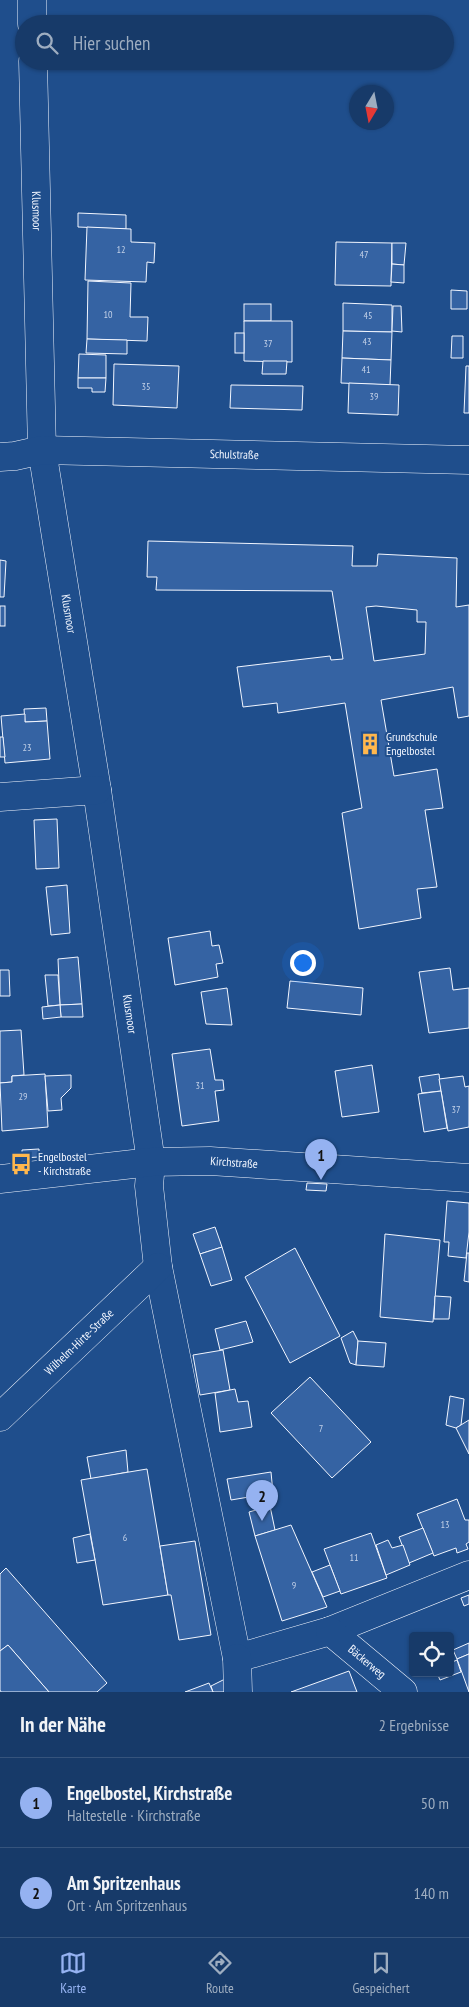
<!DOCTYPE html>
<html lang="de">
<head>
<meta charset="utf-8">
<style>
  body { margin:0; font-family:"PT Sans Narrow",sans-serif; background:#20416f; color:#f1f3f6 }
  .controls { position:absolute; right:15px; bottom:15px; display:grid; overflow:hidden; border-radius:5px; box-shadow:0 1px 4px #0004 }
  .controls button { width:45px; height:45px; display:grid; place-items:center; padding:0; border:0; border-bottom:1px solid #36547d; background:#173a69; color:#f1f3f6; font:25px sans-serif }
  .compass { position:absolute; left:349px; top:85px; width:45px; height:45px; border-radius:50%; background:#173a69; box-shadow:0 1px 4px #0004; rotate:190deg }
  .you { position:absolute; left:302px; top:962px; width:18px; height:18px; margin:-12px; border:4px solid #fff; border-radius:50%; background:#1a73e8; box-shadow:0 0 0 8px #1a73e833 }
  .badge { display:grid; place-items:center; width:32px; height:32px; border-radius:50%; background:#95b2f1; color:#111; font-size:16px; font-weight:700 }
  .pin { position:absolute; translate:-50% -41px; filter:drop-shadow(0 1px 2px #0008) }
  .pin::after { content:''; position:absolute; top:26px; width:18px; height:15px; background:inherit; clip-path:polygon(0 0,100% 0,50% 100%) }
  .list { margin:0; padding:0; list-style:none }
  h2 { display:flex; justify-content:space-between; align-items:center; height:65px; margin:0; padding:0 20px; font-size:21px }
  h2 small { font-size:16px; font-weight:400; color:#9eadc0 }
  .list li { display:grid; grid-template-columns:32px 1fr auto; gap:15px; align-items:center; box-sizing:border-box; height:90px; padding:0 20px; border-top:1px solid #36547d }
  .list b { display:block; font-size:19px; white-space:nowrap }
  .list p { margin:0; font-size:16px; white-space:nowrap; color:#9eadc0 }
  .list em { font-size:16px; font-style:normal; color:#9eadc0 }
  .icon { flex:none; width:28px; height:28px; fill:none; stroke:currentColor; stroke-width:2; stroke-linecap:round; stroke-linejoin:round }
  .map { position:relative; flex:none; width:469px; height:1692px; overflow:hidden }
  .search { position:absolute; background:#173a69; box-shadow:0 1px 4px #0004; left:15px; right:15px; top:15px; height:55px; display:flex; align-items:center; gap:12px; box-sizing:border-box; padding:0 18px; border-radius:28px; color:#9eadc0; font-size:19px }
  .sheet { height:245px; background:#173a69 }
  nav { display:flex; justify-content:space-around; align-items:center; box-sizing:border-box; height:70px; border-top:1px solid #36547d; background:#173a69; font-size:14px; color:#9eadc0 }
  nav a { display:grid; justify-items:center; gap:2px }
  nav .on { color:#95b2f1 }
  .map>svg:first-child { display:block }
</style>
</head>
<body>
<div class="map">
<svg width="469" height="1692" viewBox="0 0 469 1692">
  <rect width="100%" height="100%" fill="#1f4e8c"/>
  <!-- building -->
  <g fill="#3563a3" stroke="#f2f6ff" fill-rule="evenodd">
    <polygon points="78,213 126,215 126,229 78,227"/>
    <polygon points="87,227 131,229 131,242 155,243 154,263 147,262 146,282 85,280"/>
    <polygon points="336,242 392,243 391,286 335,285"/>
    <polygon points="392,243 406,243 404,265 392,264"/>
    <polygon points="392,264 404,265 404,283 391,282"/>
    <polygon points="88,281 131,283 130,317 148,317 147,341 87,339"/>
    <polygon points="451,290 467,291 467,309 451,309"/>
    <polygon points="343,303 392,305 392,332 343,331"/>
    <rect x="244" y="304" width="27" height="17"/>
    <polygon points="393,306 401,306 402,332 392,331"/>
    <polygon points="244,321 292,321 292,362 244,361"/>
    <polygon points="343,331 392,332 391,360 342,358"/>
    <rect x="235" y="333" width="9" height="20"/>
    <polygon points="452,336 463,336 463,358 451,358"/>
    <polygon points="87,339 127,340 127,354 86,353"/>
    <polygon points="79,354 106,355 106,378 78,378"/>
    <polygon points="342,358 391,360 390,385 341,383"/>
    <polygon points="263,361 287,361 286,374 262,374"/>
    <polygon points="114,364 179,366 177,408 113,405"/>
    <polygon points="466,366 469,366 469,413 464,413"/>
    <polygon points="78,378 106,378 105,392 92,392 92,388 78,388"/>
    <polygon points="349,383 399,385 398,415 348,413"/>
    <polygon points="231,385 303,386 302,410 230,408"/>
    <path d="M148,541L353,546L352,566H377L378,554L457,558L456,607L469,605V716L458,718L453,687L381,700L394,776L437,769L443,808L425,810L437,887L417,889L421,918L359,929L342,813L362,808L345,703L278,713L277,703L243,707L237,667L330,656L331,660L343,659L332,591L156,590L157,577H147ZM376,606L417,610V622H426L425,654L374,661L366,607Z"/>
    <polygon points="0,560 6,561 4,597 0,597"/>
    <rect x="0" y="606" width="5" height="20"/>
    <polygon points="46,708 47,721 25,722 24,709"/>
    <polygon points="25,714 25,722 47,721 50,759 5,763 1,716"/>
    <polygon points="0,737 3,737 5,757 0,757"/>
    <polygon points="57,819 59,868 36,869 34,820"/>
    <polygon points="67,885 70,933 51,935 46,887"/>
    <polygon points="210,931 212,946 219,945 223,963 216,964 218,977 175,985 168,938"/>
    <polygon points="78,957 82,1004 60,1005 58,959"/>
    <polygon points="450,968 453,990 469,988 469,1028 429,1033 419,972"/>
    <polygon points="0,970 9,970 10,996 0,996"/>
    <polygon points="45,975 58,975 60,1005 48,1006"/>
    <polygon points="290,981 363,988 361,1015 287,1008"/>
    <polygon points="227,988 232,1025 206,1024 201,992"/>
    <polygon points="82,1004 83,1017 61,1017 60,1005"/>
    <polygon points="60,1005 61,1017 43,1019 42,1007"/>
    <polygon points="21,1030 24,1075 12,1076 12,1082 0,1083 0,1031"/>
    <polygon points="210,1049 215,1080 223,1080 224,1090 215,1091 219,1121 182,1126 172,1054"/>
    <polygon points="372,1065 379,1112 342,1117 335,1071"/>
    <polygon points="45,1074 48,1127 2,1131 0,1083 12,1082 12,1076"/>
    <polygon points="439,1074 441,1091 422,1093 419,1077"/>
    <polygon points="71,1075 71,1088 61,1098 62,1110 48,1111 45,1076"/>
    <polygon points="463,1076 465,1087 469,1086 469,1127 448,1131 439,1079"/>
    <polygon points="441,1091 447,1128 424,1132 418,1094"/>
    <polygon points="39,1149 39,1157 22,1158 22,1150"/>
    <polygon points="307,1183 327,1184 326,1191 306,1190"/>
    <polygon points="447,1201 469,1203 469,1232 466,1258 448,1256 449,1242 444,1242"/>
    <polygon points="215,1227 222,1247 200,1254 193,1234"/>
    <polygon points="385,1234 440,1240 433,1322 380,1317"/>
    <polygon points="222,1247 232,1280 211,1286 200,1254"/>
    <polygon points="295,1248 340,1336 290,1363 245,1277"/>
    <polygon points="467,1253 469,1253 469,1282 464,1281"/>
    <polygon points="435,1296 451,1297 449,1319 434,1319"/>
    <polygon points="246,1321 253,1342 220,1350 215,1329"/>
    <polygon points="353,1331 358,1341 356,1365 350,1363 341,1338"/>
    <polygon points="358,1341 386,1343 384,1367 356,1365"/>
    <polygon points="223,1350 230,1390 200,1395 193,1355"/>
    <polygon points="310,1377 371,1442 332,1478 271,1413"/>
    <polygon points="235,1389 238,1402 248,1401 252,1427 220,1432 215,1393"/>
    <polygon points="450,1396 464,1399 461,1425 456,1428 446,1425"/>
    <polygon points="469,1420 469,1454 456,1428"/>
    <polygon points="126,1450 128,1472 91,1479 87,1457"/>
    <polygon points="147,1469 168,1595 103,1605 81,1480"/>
    <polygon points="271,1472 273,1493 231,1500 227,1479"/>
    <polygon points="457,1499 465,1520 469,1520 469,1542 466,1544 468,1549 457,1553 456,1548 434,1556 417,1514"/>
    <polygon points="270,1506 275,1530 255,1536 249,1512"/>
    <polygon points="291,1525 327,1607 282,1621 255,1536"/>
    <polygon points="423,1528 433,1553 409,1563 399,1537"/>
    <polygon points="371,1533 387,1578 341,1594 324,1549"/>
    <polygon points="90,1534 95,1560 77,1563 73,1538"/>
    <polygon points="388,1540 392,1548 403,1545 410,1565 386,1575 376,1545"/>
    <polygon points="195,1541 211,1635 179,1640 171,1595 168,1595 160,1546"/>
    <polygon points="330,1565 340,1591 323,1597 312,1572"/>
    <polygon points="6,1568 107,1683 97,1692 49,1692 8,1645 0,1651 0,1574"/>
    <polygon points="469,1595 469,1604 464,1606 461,1598"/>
    <polygon points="469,1643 469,1654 457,1659 453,1650"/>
    <polygon points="8,1645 49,1692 1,1692 0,1690 0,1651"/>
    <polygon points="469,1654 469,1692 457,1659"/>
    <polygon points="457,1660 461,1672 440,1680 437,1673 450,1673 450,1663"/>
    <polygon points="349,1671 357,1692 291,1692"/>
    <polygon points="225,1679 228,1692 213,1692 211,1686"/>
    <polygon points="209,1683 213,1692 185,1692"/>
  </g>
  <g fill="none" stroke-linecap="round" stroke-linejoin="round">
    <!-- minor casing -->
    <g stroke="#f2f6ff" stroke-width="29">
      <g id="minor">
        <polyline points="32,0 32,24"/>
        <path id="s1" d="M33,61L42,450L97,790L151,1162L149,1186L158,1267L237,1658L330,1631L469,1575"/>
        <path id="s2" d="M0,457L15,456L42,450L469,460"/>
        <polyline points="0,797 97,790"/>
        <path id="s3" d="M0,1179L151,1162L210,1161L469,1178"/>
        <path id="s4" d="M0,1417L158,1267"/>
        <path id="s5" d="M330,1631L403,1692"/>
        <polyline points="237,1658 238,1692"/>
      </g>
    </g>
    <!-- minor -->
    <use href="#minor" stroke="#1f4e8c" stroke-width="28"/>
  </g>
  <!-- icons -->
  <defs>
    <g id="building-bare" transform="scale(1.725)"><path d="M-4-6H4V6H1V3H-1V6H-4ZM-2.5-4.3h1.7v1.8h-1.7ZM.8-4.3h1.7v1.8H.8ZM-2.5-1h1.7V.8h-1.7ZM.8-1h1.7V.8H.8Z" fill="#ffb74d" stroke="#1f4e8c" stroke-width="2.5" paint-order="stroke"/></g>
    <g id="bus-bare" transform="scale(1.725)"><path d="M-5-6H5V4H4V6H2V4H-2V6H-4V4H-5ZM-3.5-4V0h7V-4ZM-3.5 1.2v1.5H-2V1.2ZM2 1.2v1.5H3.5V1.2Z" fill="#ffb74d" stroke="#1f4e8c" stroke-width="2.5" paint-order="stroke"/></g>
  </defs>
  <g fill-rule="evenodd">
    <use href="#building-bare" x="370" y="744"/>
    <use href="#bus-bare" x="21" y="1164"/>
  </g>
  <g text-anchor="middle" stroke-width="4" stroke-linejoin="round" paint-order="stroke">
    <!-- number labels -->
    <g font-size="10" fill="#c3d1e8">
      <text x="121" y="253">12</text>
      <text x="364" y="258">47</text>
      <text x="108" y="318">10</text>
      <text x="368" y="319">45</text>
      <text x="367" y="345">43</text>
      <text x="268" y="347">37</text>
      <text x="366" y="373">41</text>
      <text x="146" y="390">35</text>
      <text x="374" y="400">39</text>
      <text x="27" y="751">23</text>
      <text x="200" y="1089">31</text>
      <text x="23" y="1100">29</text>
      <text x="456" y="1113">37</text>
      <text x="321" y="1432">7</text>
      <text x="445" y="1528">13</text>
      <text x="125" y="1541">6</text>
      <text x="354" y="1561">11</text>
      <text x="294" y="1589">9</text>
    </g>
    <!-- street labels -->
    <g font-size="12" fill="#f2f6ff" stroke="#1f4e8c">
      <text dy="4" stroke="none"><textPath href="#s1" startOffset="150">Klusmoor</textPath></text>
      <text dy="4" stroke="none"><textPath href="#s2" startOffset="235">Schulstraße</textPath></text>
      <text dy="4" stroke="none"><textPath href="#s1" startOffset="555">Klusmoor</textPath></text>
      <text dy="4" stroke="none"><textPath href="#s1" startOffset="960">Klusmoor</textPath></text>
      <text dy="4" stroke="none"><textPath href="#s3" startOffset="235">Kirchstraße</textPath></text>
      <text dy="4" stroke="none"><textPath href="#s4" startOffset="109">Wilhelm-Hirte-Straße</textPath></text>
      <text dy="4" stroke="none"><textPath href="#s5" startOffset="48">Bäckerweg</textPath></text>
    </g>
    <!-- poi labels -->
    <g font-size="12" fill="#f2f6ff" stroke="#1f4e8c" text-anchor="start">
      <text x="386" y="741">Grundschule<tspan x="386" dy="14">Engelbostel</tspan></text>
      <text x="38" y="1161">Engelbostel<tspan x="38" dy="14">- Kirchstraße</tspan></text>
    </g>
  </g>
</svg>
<div class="controls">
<button><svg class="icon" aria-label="locate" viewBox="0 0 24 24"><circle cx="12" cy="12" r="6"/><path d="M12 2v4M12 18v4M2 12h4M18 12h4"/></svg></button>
</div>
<svg class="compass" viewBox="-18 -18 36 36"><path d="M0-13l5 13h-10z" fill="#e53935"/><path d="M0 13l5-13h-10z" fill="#9eadc0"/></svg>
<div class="you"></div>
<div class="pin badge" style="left:321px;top:1180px">1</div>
<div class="pin badge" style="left:262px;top:1521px">2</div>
<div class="search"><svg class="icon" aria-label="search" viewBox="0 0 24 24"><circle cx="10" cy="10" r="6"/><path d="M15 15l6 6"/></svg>Hier suchen</div>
</div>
<section class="sheet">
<h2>In der Nähe<small>2 Ergebnisse</small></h2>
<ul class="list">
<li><span class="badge">1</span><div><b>Engelbostel, Kirchstraße</b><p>Haltestelle · Kirchstraße</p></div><em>50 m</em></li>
<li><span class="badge">2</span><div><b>Am Spritzenhaus</b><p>Ort · Am Spritzenhaus</p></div><em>140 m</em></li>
</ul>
</section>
<nav>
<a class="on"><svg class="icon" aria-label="map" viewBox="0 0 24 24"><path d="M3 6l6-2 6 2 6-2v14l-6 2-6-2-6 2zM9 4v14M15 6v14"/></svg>Karte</a>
<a><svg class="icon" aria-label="directions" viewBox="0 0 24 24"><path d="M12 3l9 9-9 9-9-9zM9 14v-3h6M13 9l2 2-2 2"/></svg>Route</a>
<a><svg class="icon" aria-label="saved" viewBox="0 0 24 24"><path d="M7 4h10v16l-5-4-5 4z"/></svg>Gespeichert</a>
</nav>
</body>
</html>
